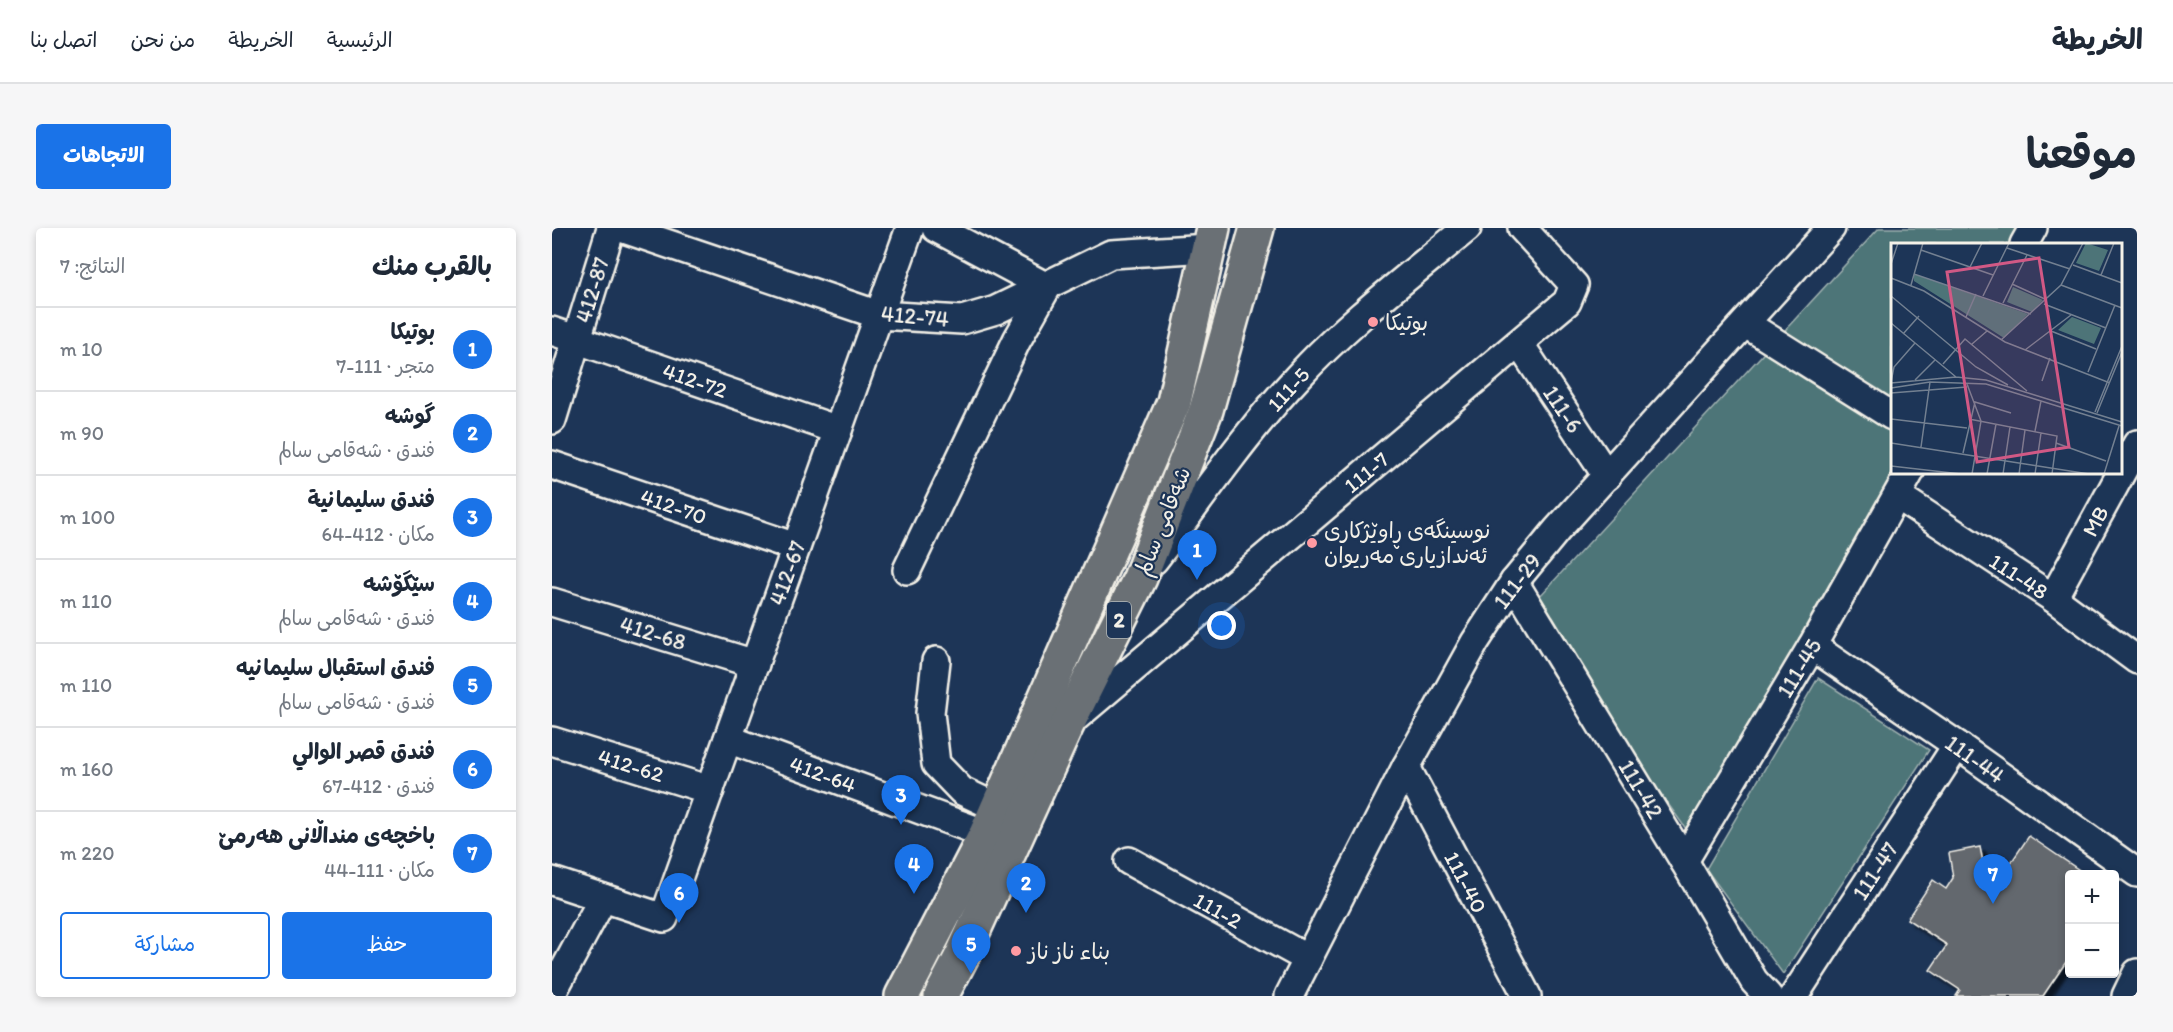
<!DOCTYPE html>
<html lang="ar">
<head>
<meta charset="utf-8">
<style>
  body { margin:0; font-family:Itim,"Playpen Sans Arabic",sans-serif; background:#f6f6f7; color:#1f2937; direction:rtl }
  .controls { position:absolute; right:18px; bottom:18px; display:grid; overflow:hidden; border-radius:6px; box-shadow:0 3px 9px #0003 }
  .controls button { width:54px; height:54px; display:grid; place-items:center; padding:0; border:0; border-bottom:2px solid #e0e1e3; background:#fff; color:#1f2937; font:30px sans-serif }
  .you { position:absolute; left:670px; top:398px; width:21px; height:21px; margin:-15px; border:4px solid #fff; border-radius:50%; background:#1a73e8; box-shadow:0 0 0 9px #1a73e833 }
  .badge { display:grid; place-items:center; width:39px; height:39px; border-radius:50%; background:#1a73e8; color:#fff; font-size:20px; font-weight:700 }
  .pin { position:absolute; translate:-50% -50px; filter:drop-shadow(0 2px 3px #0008) }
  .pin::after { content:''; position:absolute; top:32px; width:21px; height:18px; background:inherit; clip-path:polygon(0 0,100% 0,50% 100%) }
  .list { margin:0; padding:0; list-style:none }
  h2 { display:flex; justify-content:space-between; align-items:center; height:78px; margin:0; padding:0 24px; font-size:26px }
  h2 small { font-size:20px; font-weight:400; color:#747a83 }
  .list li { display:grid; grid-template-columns:39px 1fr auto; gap:18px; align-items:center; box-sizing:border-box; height:84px; padding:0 24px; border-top:2px solid #e0e1e3 }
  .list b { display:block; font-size:22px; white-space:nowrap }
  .list p { margin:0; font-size:20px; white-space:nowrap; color:#747a83 }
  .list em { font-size:20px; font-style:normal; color:#747a83 }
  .actions { display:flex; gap:12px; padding:18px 24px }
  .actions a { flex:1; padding:14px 0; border:2px solid #1a73e8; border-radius:6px; text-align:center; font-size:21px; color:#1a73e8 }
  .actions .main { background:#1a73e8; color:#fff }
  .map { position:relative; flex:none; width:1585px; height:768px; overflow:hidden; direction:ltr; border-radius:6px }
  header { display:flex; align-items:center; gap:36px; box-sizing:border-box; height:84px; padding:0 30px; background:#fff; border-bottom:2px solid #e0e1e3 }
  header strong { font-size:28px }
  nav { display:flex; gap:33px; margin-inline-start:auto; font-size:21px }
  .intro { display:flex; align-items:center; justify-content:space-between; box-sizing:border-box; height:144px; padding:0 36px }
  h1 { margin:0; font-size:42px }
  .button { padding:15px 27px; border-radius:6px; background:#1a73e8; color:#fff; font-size:21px; font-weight:700 }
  main { display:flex; gap:36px; padding:0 36px }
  aside { flex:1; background:#fff; border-radius:6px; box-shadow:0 3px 9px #0003 }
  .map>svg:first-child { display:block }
</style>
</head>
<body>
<header>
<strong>الخريطة</strong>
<nav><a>الرئيسية</a><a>الخريطة</a><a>من نحن</a><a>اتصل بنا</a></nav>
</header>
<div class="intro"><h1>موقعنا</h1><a class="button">الاتجاهات</a></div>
<main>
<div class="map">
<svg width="1585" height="768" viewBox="0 0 1585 768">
  <defs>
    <filter id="shadow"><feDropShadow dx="5.5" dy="5.5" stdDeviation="1.5" flood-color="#0009"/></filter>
  </defs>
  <rect width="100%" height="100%" fill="#1d3557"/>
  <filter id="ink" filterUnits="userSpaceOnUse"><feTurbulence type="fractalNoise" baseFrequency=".0167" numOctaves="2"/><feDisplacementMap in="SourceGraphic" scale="12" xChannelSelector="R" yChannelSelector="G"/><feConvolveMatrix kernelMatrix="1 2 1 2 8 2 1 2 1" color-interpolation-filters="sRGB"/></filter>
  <g filter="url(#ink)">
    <!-- green -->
    <g fill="#4d7478" stroke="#a0b2b0" stroke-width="1.5">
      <polygon points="1327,0 1472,0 1464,16 1340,16 1340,244 1342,245 1137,605 976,381"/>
      <polygon points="1266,450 1377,522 1231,746 1154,641"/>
    </g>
    <!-- building -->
    <polygon fill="#64676e" stroke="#f4f1e8" stroke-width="1.5" filter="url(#shadow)" points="1477,608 1533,646 1518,646 1518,728 1491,768 1404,768 1408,762 1378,742 1395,717 1355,691 1381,652 1394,661 1401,650 1397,625 1428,619 1433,644 1446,654"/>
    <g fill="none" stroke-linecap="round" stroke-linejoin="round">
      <!-- minor casing -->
      <g stroke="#f4f1e8" stroke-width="32">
        <g id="minor">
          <polyline points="69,0 327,87 410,92 444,82 559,26 657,20"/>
          <polyline points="1472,16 1481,0"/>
          <polyline points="1194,96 1340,188"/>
          <polyline points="0,103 286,202"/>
          <polyline points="967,115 1055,248"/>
          <polyline points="0,192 59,0"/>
          <polyline points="0,237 244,319"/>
          <polyline points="1346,268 1501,370 1585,432"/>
          <path d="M602,332C649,271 692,207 744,151C795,95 856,49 915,0"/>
          <polyline points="355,342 465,112 495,59 384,0"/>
          <polyline points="962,354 1132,633 1202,753 1216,768"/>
          <polyline points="1501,370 1585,216"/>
          <polyline points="0,374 203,436"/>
          <polyline points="1260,418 1405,517 1585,645"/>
          <polyline points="384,433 378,485 384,536 410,563 446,580"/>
          <polyline points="518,494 1015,74 1022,57 970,0"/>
          <polyline points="176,511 434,606"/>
          <polyline points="0,513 158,562"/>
          <polyline points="854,539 975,768"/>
          <polyline points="577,633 756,731"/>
          <polyline points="1132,633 1260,418 1358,244"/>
          <polyline points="0,653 112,690 358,0"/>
          <polyline points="0,765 51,670"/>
          <polyline points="737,768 854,539 923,414 962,354 1005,302 1279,0"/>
          <polyline points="1242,768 1405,517"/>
          <polyline points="1574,768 1585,745"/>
        </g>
      </g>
      <!-- major casing -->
      <g stroke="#f4f1e8" stroke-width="38">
        <g id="major">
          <polyline points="350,768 434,606 622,174 661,0"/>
          <polyline points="389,768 410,728 515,497 588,350 654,182 705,0"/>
        </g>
      </g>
      <!-- minor -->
      <use href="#minor" stroke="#1d3557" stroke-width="27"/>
      <!-- major -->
      <use href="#major" stroke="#6a7074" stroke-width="33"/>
    </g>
  </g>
  <!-- markers -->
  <g fill="#ff9aa2" stroke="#1d3557" stroke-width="2">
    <circle cx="821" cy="94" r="6"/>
    <circle cx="760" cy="315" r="6"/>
    <circle cx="464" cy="723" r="6"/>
  </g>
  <g text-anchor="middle" stroke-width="4.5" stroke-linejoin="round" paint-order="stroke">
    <!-- shield labels -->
    <rect fill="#1d3557" stroke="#b4b9bc" stroke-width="1.5" x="555" y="374" width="24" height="36" rx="4.5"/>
    <g font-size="21" font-weight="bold" fill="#f4f1e8">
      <text x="567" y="399">2</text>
    </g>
    <!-- street labels -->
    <g font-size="22" fill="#f4f1e8" stroke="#1d3557">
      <text transform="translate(40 62) rotate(-73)" y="8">412-87</text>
      <text transform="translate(363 88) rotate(5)" y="8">412-74</text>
      <text transform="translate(143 152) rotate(19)" y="8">412-72</text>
      <text transform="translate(736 161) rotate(-48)" y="8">111-5</text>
      <text transform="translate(1011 181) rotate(56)" y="8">111-6</text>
      <text transform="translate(814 244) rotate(-40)" y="8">111-7</text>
      <text transform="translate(122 278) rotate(19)" y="8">412-70</text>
      <text transform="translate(610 293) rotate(-68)" y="8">شەقامی سالم</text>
      <text transform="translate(1543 293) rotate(-62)" y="8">MB</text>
      <text transform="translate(235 345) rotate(-70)" y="8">412-67</text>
      <text transform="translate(1467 348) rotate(33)" y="8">111-48</text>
      <text transform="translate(965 353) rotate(-53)" y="8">111-29</text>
      <text transform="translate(101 405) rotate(17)" y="8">412-68</text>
      <text transform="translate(1247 440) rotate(-59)" y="8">111-45</text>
      <text transform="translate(1423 531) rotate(35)" y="8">111-44</text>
      <text transform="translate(79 537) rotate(17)" y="8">412-62</text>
      <text transform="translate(271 546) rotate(20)" y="8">412-64</text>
      <text transform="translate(1089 561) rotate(59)" y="8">111-42</text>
      <text transform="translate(1323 643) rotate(-57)" y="8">111-47</text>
      <text transform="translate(914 654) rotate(62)" y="8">111-40</text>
      <text transform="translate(666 682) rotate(29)" y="8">111-2</text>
    </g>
    <!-- poi labels -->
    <g font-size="22" fill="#f4f1e8" stroke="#1d3557" text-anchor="start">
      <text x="833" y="102">بوتيكا</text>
      <text x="772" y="310">نوسینگەی ڕاوێژکاری<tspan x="772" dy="25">ئەندازیاری مەریوان</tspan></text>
      <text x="476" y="731">بناء ناز ناز</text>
    </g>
  </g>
  <!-- overview -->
  <g transform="translate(1339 15)">
    <rect width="231" height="231" fill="#1d3557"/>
    <path d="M195,0L217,7L208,28L185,20ZM23,31L137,71L113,95L23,38ZM122,44L152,57L141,69L116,59ZM181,74L210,85L203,101L167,87Z" fill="#4d7478"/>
    <path fill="none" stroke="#738091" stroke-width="1.5" d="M116,5L179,26M30,7L102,32M0,21L7,0M182,22L231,40M79,24L91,0M23,31L140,71M210,32L223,0M0,35L33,48L114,99L219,140M121,41L156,57M20,42L32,0M170,42L231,65M0,53L85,124L117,142M92,53L118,0M112,60L136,12M153,61L215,85M75,74L85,51M0,80L65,134M160,88L205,106M12,91L28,73M110,97L170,42L192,0M81,101L96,88M134,107L180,72M52,121L74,96L136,148M197,129L224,62M24,137L44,117M151,138L159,115M0,139L3,124L24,100M0,140L65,134L95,137L231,179M76,141L90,178L81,231M0,145L39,139L95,141L231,183M0,150L76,144M204,169L231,103M206,170L231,109M0,176L76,185M78,176L166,193L161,231M144,188L150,158M0,200L198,231M165,200L215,218M30,204L39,139M72,210L84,159L120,170M0,223L70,231M96,231L105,181M112,231L119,184M128,231L134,187M144,231L150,190M213,231L228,183"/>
    <path fill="#d15985" fill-opacity="0.15" stroke="#d15985" stroke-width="3" d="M148,15L178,204L86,219L56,29Z"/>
    <rect width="231" height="231" fill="none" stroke="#f4f1e8" stroke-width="3"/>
  </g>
</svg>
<div class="controls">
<button>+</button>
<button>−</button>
</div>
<div class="you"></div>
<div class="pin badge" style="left:645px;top:352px">1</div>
<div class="pin badge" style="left:474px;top:685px">2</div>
<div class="pin badge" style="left:349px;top:597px">3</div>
<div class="pin badge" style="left:362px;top:666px">4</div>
<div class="pin badge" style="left:419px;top:746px">5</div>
<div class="pin badge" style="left:127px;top:695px">6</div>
<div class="pin badge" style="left:1441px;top:676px">7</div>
</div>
<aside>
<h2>بالقرب منك<small>النتائج: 7</small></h2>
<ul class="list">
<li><span class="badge">1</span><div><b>بوتیکا</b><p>متجر · 111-7</p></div><em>10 m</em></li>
<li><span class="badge">2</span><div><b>گوشه</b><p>فندق · شەقامی سالم</p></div><em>90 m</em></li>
<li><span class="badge">3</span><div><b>فندق سليمانية</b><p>مكان · 412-64</p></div><em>100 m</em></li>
<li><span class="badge">4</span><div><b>سێگۆشە</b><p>فندق · شەقامی سالم</p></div><em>110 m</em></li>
<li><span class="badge">5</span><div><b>فندق استقبال سليمانيه</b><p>فندق · شەقامی سالم</p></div><em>110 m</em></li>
<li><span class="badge">6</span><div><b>فندق قصر الوالي</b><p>فندق · 412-67</p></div><em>160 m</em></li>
<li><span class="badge">7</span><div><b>باخچەی منداڵانی هەرمێ</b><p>مكان · 111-44</p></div><em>220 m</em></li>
</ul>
<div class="actions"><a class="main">حفظ</a><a>مشاركة</a></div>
</aside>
</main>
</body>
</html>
